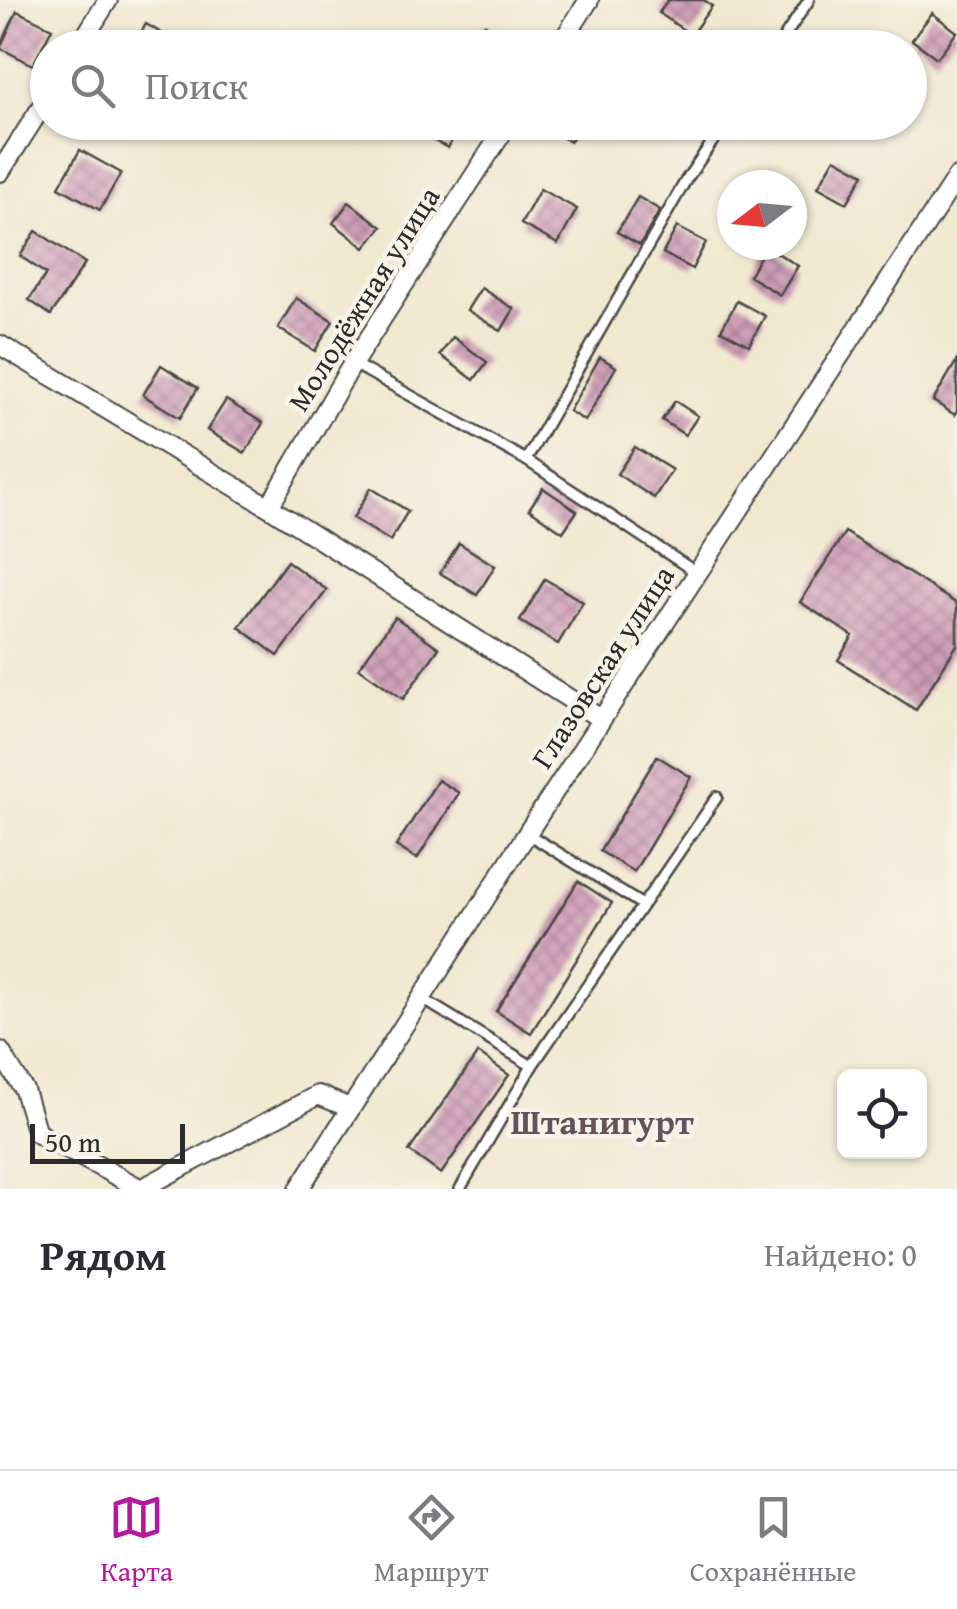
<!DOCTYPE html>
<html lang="ru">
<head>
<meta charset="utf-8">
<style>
  body { margin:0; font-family:"Gentium Book Plus",serif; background:#f7f7f7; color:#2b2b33 }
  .controls { position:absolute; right:30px; bottom:30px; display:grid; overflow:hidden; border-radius:15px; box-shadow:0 2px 8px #0004 }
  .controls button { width:90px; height:90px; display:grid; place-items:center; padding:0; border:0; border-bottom:2px solid #e1e1e2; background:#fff; color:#2b2b33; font:50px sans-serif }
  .compass { position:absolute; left:717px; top:170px; width:90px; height:90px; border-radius:50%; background:#fff; box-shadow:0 2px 8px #0004; rotate:254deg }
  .scale { position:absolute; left:30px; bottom:25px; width:155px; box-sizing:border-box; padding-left:10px; border:5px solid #2b2b2b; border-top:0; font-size:28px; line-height:35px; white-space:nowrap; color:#2b2b2b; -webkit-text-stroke:8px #f7f3e8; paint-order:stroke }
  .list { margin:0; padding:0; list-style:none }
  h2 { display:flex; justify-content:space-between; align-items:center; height:130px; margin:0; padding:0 40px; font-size:42px }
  h2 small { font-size:32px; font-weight:400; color:#7c7c81 }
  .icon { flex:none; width:55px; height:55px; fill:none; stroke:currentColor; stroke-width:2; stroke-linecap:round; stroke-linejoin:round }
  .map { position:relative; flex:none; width:957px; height:1189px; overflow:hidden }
  .search { position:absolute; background:#fff; box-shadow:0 2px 8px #0004; left:30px; right:30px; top:30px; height:110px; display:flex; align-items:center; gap:25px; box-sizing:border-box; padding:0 35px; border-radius:55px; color:#7c7c81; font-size:38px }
  .sheet { height:280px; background:#fff }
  nav { display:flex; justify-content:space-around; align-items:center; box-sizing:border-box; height:140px; border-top:2px solid #e1e1e2; background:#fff; font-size:28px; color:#7c7c81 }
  nav a { display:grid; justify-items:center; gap:5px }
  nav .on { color:#b5179e }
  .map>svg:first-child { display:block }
</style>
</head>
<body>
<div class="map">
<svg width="957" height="1189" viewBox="0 0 957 1189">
  <defs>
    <pattern id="building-cross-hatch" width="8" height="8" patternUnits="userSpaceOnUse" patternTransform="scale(2.5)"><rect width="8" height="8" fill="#cf9cb7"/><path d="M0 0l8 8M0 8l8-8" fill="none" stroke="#a87f95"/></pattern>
  </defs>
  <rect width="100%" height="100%" fill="#f7f3e8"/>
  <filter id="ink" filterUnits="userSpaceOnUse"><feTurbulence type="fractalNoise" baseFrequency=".01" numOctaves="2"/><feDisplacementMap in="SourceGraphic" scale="20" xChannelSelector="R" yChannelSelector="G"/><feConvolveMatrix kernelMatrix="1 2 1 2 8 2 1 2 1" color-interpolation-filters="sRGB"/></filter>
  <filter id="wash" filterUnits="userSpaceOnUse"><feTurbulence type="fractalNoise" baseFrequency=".0048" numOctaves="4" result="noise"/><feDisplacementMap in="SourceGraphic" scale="40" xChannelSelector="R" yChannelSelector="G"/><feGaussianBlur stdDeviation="2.25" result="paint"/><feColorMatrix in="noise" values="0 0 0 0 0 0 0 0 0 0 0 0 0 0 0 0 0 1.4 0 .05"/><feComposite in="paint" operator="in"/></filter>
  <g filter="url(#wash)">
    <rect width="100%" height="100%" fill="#f1e8d0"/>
    <g id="blocks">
      <!-- building -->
      <g fill="url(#building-cross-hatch)">
        <polygon points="668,0 704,0 712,6 691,35 659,13"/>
        <polygon points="17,11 52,28 33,65 0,48"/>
        <polygon points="932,13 957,32 937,58 912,40"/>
        <polygon points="146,24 178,43 175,48 132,48"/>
        <polygon points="485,24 509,42 505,48 468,48"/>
        <polygon points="398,122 461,122 448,148"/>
        <polygon points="552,122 583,122 570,142 548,128"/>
        <polygon points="864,122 891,122 883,135"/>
        <polygon points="80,150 121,173 100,210 59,187"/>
        <polygon points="835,158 864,174 847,203 818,187"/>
        <polygon points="540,189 577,209 558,244 521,224"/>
        <polygon points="638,197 660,210 640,245 617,232"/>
        <polygon points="349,202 382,227 365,248 333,223"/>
        <polygon points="677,227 706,242 692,269 663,253"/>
        <polygon points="36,231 85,263 51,315 29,300 46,274 20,256"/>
        <polygon points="766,246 798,266 780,295 749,276"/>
        <polygon points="481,288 514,309 501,331 467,310"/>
        <polygon points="296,298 333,321 315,351 278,328"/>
        <polygon points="737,301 765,316 749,345 721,330"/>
        <polygon points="453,337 487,362 474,380 440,355"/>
        <polygon points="600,357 616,367 585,421 569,411"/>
        <polygon points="957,360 957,411 955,415 933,401"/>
        <polygon points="161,365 198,388 180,418 143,395"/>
        <polygon points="226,400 263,423 245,453 207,430"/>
        <polygon points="675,401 698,416 685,435 662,420"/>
        <polygon points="635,447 672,470 654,498 617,474"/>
        <polygon points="371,488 408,511 390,541 353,518"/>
        <polygon points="543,488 577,511 563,532 529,509"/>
        <polygon points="845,532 957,604 957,645 916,710 838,660 853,636 800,602"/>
        <polygon points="459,543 495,566 477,595 440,573"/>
        <polygon points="287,561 327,590 278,656 239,627"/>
        <polygon points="545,579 583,602 558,644 520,621"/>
        <polygon points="395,617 439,648 403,699 359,668"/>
        <polygon points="657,756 691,777 634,872 600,851"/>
        <polygon points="438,780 459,793 417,859 396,846"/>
        <polygon points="578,881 612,903 531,1033 496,1011"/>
        <polygon points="478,1053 509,1075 441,1174 409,1151"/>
      </g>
    </g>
  </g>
  <g filter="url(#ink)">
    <use href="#blocks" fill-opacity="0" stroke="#494744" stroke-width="2.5"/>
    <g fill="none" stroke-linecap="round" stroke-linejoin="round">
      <!-- service casing -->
      <g stroke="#494744" stroke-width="14">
        <g id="service">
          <polyline points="777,48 809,0"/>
          <polyline points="354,364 526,460 697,573"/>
          <polyline points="526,460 686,180 726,122"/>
          <polyline points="528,834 641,904"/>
          <polyline points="421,998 532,1066"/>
          <polyline points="460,1189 532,1066 717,797"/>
        </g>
      </g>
      <!-- minor casing -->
      <g stroke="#494744" stroke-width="22">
        <g id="minor">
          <polyline points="78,48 108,0"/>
          <polyline points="558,48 589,0"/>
          <polyline points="0,172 48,97"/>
          <polyline points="0,345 269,507 601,719"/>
          <polyline points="269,507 353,363 509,122"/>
          <polyline points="0,1051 24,1090 37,1133 141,1189 318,1095 350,1108"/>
          <polyline points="299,1189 539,815 957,177"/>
        </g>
      </g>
      <!-- service -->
      <use href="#service" stroke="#fff" stroke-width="9"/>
      <!-- minor -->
      <use href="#minor" stroke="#fff" stroke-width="18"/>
    </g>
  </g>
  <g text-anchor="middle" stroke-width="9" stroke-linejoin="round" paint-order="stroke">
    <!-- street labels -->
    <g font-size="30" fill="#2b2b2b" stroke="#f7f3e8">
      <text transform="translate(364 299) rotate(-58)" y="10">Молодёжная улица</text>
      <text transform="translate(603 667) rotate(-57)" y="10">Глазовская улица</text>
    </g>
    <!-- quarter labels -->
    <g font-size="35" font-weight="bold" fill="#64535c" stroke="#f7f3e8">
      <text x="602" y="1134">Штанигурт</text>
    </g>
  </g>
</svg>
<div class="controls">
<button><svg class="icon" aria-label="locate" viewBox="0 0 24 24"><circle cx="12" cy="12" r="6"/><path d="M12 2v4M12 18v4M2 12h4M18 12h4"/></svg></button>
</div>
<svg class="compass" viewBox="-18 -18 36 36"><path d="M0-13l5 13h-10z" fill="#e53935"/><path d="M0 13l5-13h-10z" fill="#7c7c81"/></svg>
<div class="scale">50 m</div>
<div class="search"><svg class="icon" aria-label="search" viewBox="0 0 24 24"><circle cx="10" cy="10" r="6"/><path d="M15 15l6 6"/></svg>Поиск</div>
</div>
<section class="sheet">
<h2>Рядом<small>Найдено: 0</small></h2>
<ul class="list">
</ul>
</section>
<nav>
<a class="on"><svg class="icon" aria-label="map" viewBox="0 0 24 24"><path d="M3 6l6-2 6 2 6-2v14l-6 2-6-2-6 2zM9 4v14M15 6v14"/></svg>Карта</a>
<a><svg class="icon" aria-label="directions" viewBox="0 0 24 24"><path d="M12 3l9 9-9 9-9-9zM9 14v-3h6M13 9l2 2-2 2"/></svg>Маршрут</a>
<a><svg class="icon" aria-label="saved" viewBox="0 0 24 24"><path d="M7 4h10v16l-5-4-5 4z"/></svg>Сохранённые</a>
</nav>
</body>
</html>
